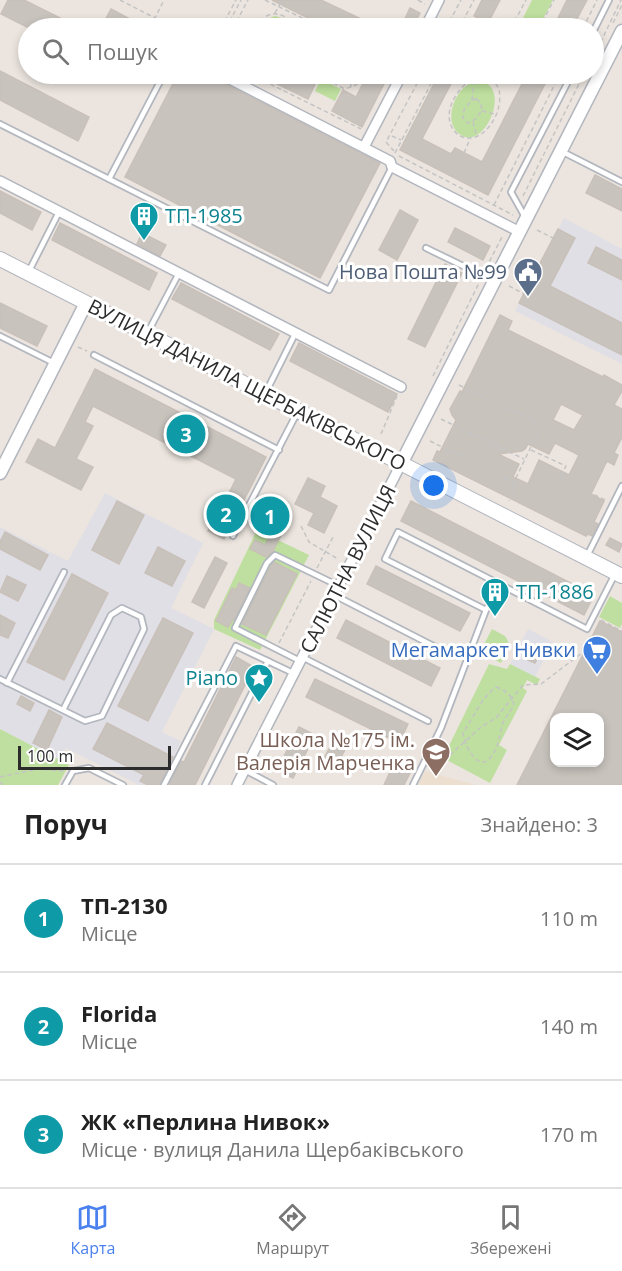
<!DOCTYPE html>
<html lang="uk">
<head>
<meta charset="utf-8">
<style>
  body { margin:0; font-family:"Open Sans",sans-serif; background:#f6f6f6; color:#222 }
  .controls { position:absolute; right:18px; bottom:18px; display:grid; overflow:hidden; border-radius:12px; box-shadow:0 3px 9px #0003 }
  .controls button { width:54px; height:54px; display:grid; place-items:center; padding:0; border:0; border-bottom:2px solid #e0e0e0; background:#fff; color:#222; font:30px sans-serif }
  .scale { position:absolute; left:18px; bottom:15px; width:153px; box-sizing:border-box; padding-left:6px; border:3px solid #2c2c2c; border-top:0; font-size:16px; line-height:21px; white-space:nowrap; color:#2c2c2c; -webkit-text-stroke:4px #fff; paint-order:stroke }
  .you { position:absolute; left:434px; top:486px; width:21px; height:21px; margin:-15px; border:4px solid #fff; border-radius:50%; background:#1a73e8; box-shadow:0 0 0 9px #1a73e833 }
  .badge { display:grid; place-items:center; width:39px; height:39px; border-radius:50%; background:#4b81ee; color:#fff; font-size:20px; font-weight:700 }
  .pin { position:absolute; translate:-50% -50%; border:3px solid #fff; box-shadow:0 2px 6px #0006 }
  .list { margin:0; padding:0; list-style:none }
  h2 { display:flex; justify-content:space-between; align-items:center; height:78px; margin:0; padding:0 24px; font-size:26px }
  h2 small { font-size:20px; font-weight:400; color:#767676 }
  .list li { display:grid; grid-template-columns:39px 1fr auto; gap:18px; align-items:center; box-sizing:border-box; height:108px; padding:0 24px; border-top:2px solid #e0e0e0 }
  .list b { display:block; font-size:22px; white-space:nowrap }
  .list p { margin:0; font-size:20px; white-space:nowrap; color:#767676 }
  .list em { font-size:20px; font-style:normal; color:#767676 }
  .icon { flex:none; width:33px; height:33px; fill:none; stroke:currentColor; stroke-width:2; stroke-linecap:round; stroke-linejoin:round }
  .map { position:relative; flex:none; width:622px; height:785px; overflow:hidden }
  .search { position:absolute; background:#fff; box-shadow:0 3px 9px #0003; left:18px; right:18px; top:18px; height:66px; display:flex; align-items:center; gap:15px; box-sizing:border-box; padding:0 21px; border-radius:33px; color:#767676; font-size:22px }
  .sheet { height:402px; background:#fff }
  nav { display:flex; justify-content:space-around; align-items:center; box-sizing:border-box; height:84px; border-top:2px solid #e0e0e0; background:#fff; font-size:16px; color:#767676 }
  nav a { display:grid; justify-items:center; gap:3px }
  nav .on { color:#4b81ee }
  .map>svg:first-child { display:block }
</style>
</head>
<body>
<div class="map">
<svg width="622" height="785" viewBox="0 0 622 785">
  <rect width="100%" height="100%" fill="#ece5df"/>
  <!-- industrial -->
  <g fill="#e0dfe5">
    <polygon points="564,218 622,249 622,364 515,311"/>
    <polygon points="105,493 203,543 171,608 214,629 162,732 181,741 159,785 139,785 66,748 59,760 0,729 0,527 68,561"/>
    <polygon points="528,629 553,642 535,677 510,664"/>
  </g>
  <!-- education -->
  <polygon fill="#ecdfd0" points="425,771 476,785 418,785"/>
  <!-- green -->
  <g fill="#bedf9f">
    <polygon points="532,0 553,0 538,28 518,28"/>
    <polygon points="275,16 285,19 291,28 259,28 265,20"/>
    <polygon points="321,79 341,89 335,101 315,91"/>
    <path d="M474,82C476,82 482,82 484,82C510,92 484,150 461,135C444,125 452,96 466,86C468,84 471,83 474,82Z"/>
    <polygon points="257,530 309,555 260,650 214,629 214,620"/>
    <polygon points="610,596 622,603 622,624 620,628 599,617"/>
    <polygon points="492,629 505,636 510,645 501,663 480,652"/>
    <polygon points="489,664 507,669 510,664 540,679 537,685 527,680 523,688 527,691 499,745 507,750 490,783 443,758"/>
    <polygon points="0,729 69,765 58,785 0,785"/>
  </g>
  <!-- building -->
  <g fill="#c8c3bd" stroke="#c8c0b9" stroke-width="1.5" fill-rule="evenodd">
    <polygon points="8,0 24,0 80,28 29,28 1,14"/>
    <polygon points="272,0 321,0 380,28 328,28"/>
    <polygon points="482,0 500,0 488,23 474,16"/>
    <polygon points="567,0 587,0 572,28 559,28 554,26"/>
    <polygon points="410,8 420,13 413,26 404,21"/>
    <polygon points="111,9 130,19 125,28 101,28"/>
    <polygon points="0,71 89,117 78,141 0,100"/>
    <polygon points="178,74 208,74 217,80 380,163 320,278 125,177"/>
    <polygon points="257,74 304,74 317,80 308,99"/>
    <polygon points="368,74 389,74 362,127 332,111 343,90 356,97"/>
    <polygon points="439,74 456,74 422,139 451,154 455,148 482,162 523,82 507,74 550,74 488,195 400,150"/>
    <polygon points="595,175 622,189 622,211 586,193"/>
    <polygon points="0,191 41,212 32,230 0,213"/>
    <polygon points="400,210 418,220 397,260 379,250"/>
    <polygon points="60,223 157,273 149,290 52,240"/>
    <polygon points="455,228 490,246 483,260 448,242"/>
    <polygon points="558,229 575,238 550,286 622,323 622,355 519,303"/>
    <polygon points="142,233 166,245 160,256 137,244"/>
    <polygon points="596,247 622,260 622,280 588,263"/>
    <polygon points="445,264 462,273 425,347 408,339"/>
    <polygon points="181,283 279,334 270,350 172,299"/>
    <polygon points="0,303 47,326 37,346 0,328"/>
    <path d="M500,315L512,321L508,330L603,377L604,375L622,385V391L614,405L622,409V437L614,453L618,455L614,465L607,461L591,494L604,501L594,522L598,524L592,536L588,534L586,536L433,460L437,451L440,452L456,420L452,415L450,409L460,391L462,392ZM561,404L583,415L574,430L553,420ZM555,443L579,455L569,475L539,460L528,484L513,477L519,464L498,454L522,451L525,449L528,444L549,454Z"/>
    <polygon points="299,343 397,394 388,412 290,361"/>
    <polygon points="95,369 266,457 224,539 208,531 227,494 228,495 236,479 93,406 85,422 93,426 76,459 93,467 81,490 26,462 38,439 55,448"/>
    <polygon points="308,478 325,486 320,497 337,506 324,533 308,525 314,513 295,504"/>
    <polygon points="117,501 144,515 119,564 92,550"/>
    <polygon points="411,501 594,595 584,615 401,521"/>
    <polygon points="269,507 278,511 271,526 262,521"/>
    <polygon points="276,523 285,527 273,551 266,557 250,549 255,540 265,545"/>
    <polygon points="5,532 48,555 40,570 0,549 0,542"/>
    <polygon points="610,538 622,544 619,552 606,545"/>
    <polygon points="158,547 185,561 172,586 145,573"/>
    <polygon points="215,557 227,563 204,608 192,602"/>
    <polygon points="274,562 297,574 266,635 242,624 271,566"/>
    <polygon points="376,566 470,613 460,631 367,584"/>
    <polygon points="72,574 108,593 64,680 27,662"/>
    <polygon points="7,576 26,585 18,601 0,592"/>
    <polygon points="239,583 250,588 234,620 233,619 228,627 216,621 232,588 236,590"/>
    <polygon points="0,615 15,623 8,638 0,635"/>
    <polygon points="163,618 193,633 148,721 118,706"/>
    <polygon points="346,620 440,668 431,686 337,638"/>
    <path d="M600,621L622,632V785H517ZM555,717H600V762H555Z"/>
    <polygon points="535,645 542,648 535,663 528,660"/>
    <polygon points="236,657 254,667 195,785 169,785 181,761 184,762"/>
    <polygon points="315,679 408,724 399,743 306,697"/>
    <polygon points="21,696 34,703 30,711 17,704"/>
    <polygon points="49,710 62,717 47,750 33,743"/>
    <polygon points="107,723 173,757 160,785 148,785 140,781 144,775 93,749"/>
    <polygon points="299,727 315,735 293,778 277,770"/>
    <polygon points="336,736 349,742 340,759 336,757 332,765 323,760"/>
    <polygon points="397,757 414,765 404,785 384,785"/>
  </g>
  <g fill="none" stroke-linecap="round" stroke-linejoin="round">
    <!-- service casing -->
    <g stroke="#b2b6be" stroke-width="8">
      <g id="service">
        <polyline points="594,30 609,0"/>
        <polyline points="0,124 329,290 392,167"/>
        <polyline points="563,152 622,182"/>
        <polyline points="109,179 164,74"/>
        <polyline points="525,217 511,192 572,74"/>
        <polyline points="426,248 492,280"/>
        <polyline points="29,271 59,212"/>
        <polyline points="148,332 179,273"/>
        <polyline points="0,336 54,363"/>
        <polyline points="94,355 279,450"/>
        <polyline points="266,392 296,332"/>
        <polyline points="233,536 297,413"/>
        <polyline points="587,556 622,486"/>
        <polyline points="334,595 453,656"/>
        <polyline points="486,610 385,559 398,532 587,629 615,574"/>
        <polyline points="302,657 428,721"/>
        <polyline points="300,661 235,628 267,563 275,555 339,586"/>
        <polyline points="0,679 85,721 102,716 144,629 141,617 122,608 111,615 63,710"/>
        <polyline points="7,683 64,572"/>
        <polyline points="245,770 273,785"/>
        <polyline points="65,785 73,771 89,768 123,785"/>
        <polyline points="164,785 236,646 293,673"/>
        <polyline points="205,785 268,661"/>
        <polyline points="413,785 441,728 486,610 500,584"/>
      </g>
    </g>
    <!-- minor casing -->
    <g stroke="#b2b6be" stroke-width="12">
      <g id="minor">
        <polyline points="425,28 439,0"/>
        <polyline points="220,74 390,161 392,167 520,232"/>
        <polyline points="364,147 402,74"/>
        <polyline points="0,181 401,387"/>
        <polyline points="237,785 401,464"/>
      </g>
    </g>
    <!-- tertiary casing -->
    <g stroke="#b2b6be" stroke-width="15">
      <g id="tertiary">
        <polyline points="401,464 622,31"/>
        <polyline points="0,473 86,303"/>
      </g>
    </g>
    <!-- secondary casing -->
    <g stroke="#b2b6be" stroke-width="16">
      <polyline id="secondary" points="0,259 622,576"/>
    </g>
    <!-- path -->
    <g stroke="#c4c4c4" stroke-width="1.5" stroke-dasharray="4.5 3" stroke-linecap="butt">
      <polyline points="120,0 155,18 164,0"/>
      <polyline points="265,0 323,28"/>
      <polyline points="418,0 425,4"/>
      <polyline points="275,13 282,0"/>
      <polyline points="613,23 622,5"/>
      <polyline points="221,28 236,0"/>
      <polyline points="226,28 241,0"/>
      <polyline points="233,28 248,0"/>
      <path d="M257,28C264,9 286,9 293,28"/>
      <polyline points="305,28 308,21"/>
      <polyline points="446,28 461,0"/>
      <polyline points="459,28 474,0"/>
      <polyline points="498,28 499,27 503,28"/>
      <polyline points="511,28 526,0"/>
      <polyline points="539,28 554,0"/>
      <polyline points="583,28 597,0"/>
      <polyline points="594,56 621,0"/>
      <polyline points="250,74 361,129"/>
      <polyline points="322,74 325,79 345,89 356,85 363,74"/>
      <polyline points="332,74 341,76 350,74"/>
      <path d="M476,74C470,80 462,86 457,94C431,130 476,162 497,113C499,107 501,97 499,90C497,83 492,82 494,74"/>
      <polyline points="350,75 351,87"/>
      <path d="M476,99C488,106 478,120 468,123L463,118L464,110L472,100Z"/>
      <polyline points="472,100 475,75"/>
      <polyline points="482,111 495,114"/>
      <polyline points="473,122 477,137"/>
      <polyline points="392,136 401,140"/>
      <polyline points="394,151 386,142 422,74"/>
      <polyline points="395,153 436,74"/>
      <polyline points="464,153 470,139"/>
      <polyline points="399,156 513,215"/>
      <polyline points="523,196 584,74"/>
      <polyline points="494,205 560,74"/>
      <polyline points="537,230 553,238"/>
      <polyline points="486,268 503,235"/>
      <polyline points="509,286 524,294"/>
      <polyline points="78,347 87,351"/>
      <polyline points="433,376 479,283"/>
      <polyline points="459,385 535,422 538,426 539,430 514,482 517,485 509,501"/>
      <polyline points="441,419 524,459"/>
      <polyline points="381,434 397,396"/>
      <polyline points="430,441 513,482"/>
      <polyline points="531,450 566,466 560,478 607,501"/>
      <polyline points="301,526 309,542 338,559"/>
      <polyline points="317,568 333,537"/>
      <polyline points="601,620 622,631"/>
      <polyline points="279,643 311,581"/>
      <path d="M496,687C503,689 507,692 511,697C519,708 505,713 502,726C499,737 499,746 491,757C478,774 464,744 463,733L483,700L493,689Z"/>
      <polyline points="435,758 450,755 481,727 496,718 522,686 524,685 541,684 582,653 591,636"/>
      <polyline points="0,777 37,769 64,771"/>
      <polyline points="0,782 3,785"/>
    </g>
    <!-- service -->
    <use href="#service" stroke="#fff" stroke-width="4.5"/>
    <!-- minor -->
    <use href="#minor" stroke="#fff" stroke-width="9"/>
    <!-- tertiary -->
    <use href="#tertiary" stroke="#fff" stroke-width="12"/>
    <!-- secondary -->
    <use href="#secondary" stroke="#fff" stroke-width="14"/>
  </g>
  <!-- icons -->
  <defs>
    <g id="building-pin" transform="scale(1.5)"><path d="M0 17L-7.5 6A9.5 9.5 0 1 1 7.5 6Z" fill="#0f9aa8" stroke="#fff"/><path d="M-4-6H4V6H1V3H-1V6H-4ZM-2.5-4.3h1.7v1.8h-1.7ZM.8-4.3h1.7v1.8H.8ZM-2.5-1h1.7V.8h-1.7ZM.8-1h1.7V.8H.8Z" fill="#fff"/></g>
    <g id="civic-pin" transform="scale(1.5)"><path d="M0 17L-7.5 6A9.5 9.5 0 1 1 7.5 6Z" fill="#5c6f8a" stroke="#fff"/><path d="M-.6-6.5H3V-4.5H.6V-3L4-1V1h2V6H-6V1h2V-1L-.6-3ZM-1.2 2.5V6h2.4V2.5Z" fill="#fff"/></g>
    <g id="supermarket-pin" transform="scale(1.5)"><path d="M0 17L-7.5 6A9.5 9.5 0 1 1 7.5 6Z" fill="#3f7fe0" stroke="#fff"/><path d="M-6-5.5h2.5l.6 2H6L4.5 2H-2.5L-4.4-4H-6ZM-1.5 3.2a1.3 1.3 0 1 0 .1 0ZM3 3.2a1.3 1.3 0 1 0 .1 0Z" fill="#fff"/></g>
    <g id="sight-pin" transform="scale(1.5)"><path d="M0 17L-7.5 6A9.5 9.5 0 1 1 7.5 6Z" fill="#0f9aa8" stroke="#fff"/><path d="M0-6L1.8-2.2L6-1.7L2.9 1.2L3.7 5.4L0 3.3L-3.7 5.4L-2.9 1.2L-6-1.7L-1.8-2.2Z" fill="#fff"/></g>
    <g id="school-pin" transform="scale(1.5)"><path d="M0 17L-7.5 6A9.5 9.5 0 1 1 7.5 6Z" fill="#8d6e63" stroke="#fff"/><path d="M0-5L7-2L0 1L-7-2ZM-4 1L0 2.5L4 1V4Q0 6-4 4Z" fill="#fff"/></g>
  </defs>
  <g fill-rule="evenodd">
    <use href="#building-pin" x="144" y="216"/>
    <use href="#civic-pin" x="528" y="272"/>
    <use href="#building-pin" x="495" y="592"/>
    <use href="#supermarket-pin" x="597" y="650"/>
    <use href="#sight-pin" x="259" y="678"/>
    <use href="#school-pin" x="436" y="752"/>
  </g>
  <g text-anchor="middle" stroke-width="6" stroke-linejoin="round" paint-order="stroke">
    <!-- culture labels -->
    <g font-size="20" fill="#0d838f" stroke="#fff" text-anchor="start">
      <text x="165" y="223">ТП-1985</text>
      <text x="516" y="599">ТП-1886</text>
      <text x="238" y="685" text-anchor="end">Piano</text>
    </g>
    <!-- service labels -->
    <g font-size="20" fill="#4e5e75" stroke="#fff" text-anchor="end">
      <text x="507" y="279">Нова Пошта №99</text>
    </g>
    <!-- street labels -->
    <g font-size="20" fill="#2c2c2c" stroke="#fff">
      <text transform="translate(247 385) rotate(27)" y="7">ВУЛИЦЯ ДАНИЛА ЩЕРБАКІВСЬКОГО</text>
      <text transform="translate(348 569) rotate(-63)" y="7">САЛЮТНА ВУЛИЦЯ</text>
    </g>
    <!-- shop labels -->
    <g font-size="20" fill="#366cbe" stroke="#fff" text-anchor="end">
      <text x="576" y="657">Мегамаркет Нивки</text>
    </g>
    <!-- education labels -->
    <g font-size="20" fill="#785e54" stroke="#fff" text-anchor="end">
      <text x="415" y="747">Школа №175 ім.<tspan x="415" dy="23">Валерія Марченка</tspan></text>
    </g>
  </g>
</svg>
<div class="controls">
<button><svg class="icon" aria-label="layers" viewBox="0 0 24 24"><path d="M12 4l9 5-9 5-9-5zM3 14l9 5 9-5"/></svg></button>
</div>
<div class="scale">100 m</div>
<div class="you"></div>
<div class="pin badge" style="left:270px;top:516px;background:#0f9aa8">1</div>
<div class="pin badge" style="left:226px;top:514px;background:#0f9aa8">2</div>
<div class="pin badge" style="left:186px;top:434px;background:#0f9aa8">3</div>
<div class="search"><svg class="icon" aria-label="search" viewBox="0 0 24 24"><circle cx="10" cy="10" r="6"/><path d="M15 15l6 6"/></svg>Пошук</div>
</div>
<section class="sheet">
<h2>Поруч<small>Знайдено: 3</small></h2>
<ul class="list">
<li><span class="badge" style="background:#0f9aa8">1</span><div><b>ТП-2130</b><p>Місце</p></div><em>110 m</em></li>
<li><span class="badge" style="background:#0f9aa8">2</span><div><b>Florida</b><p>Місце</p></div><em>140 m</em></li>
<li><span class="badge" style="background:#0f9aa8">3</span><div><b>ЖК «Перлина Нивок»</b><p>Місце · вулиця Данила Щербаківського</p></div><em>170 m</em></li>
</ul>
</section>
<nav>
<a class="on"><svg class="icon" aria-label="map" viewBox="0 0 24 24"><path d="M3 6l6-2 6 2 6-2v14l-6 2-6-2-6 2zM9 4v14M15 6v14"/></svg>Карта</a>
<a><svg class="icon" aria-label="directions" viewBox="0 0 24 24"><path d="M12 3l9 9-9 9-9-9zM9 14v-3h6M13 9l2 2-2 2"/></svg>Маршрут</a>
<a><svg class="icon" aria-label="saved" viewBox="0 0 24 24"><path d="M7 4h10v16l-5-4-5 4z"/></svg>Збережені</a>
</nav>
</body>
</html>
